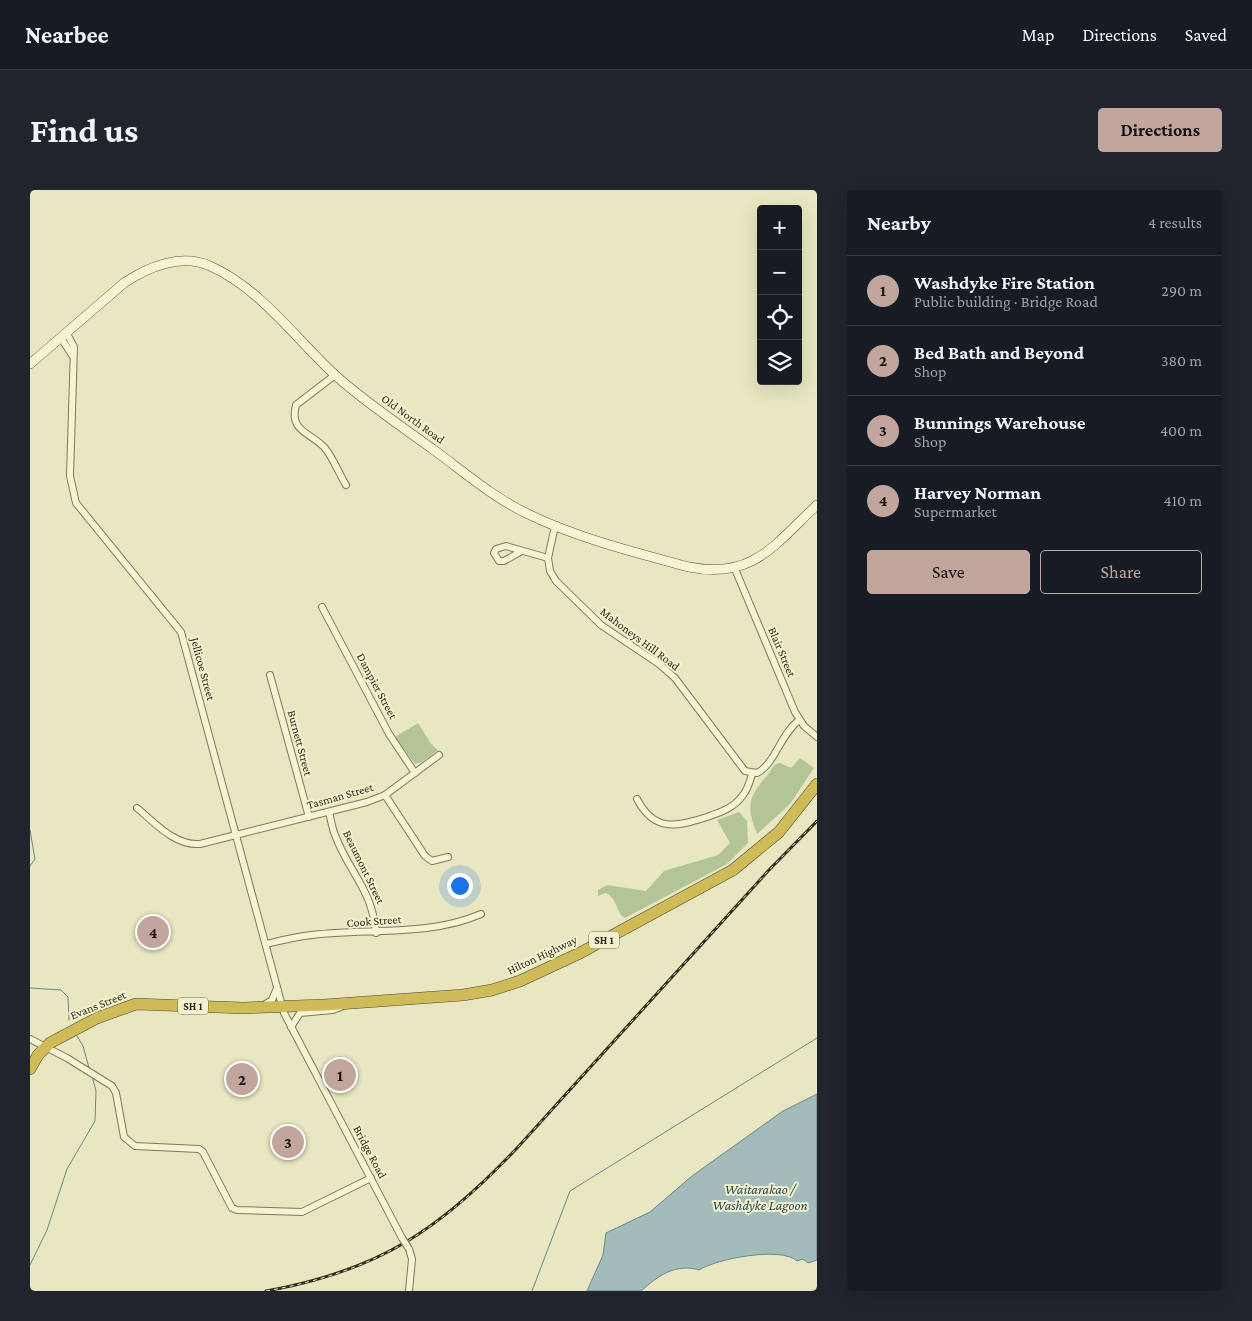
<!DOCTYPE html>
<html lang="en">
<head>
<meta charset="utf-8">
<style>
  body { margin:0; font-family:"Crimson Pro",serif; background:#20242c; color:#f1f3f6 }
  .controls { position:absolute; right:15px; top:15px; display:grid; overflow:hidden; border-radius:5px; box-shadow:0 5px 20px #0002 }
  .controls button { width:45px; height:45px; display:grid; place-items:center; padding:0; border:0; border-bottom:1px solid #363941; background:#171b24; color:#f1f3f6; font:25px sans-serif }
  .you { position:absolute; left:429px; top:695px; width:18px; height:18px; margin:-12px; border:4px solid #fff; border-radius:50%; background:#1a73e8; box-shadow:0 0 0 8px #1a73e833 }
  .badge { display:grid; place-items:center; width:32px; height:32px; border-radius:50%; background:#c2a69d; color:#111; font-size:16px; font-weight:700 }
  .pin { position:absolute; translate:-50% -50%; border:2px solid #fff; box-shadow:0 1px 5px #0006 }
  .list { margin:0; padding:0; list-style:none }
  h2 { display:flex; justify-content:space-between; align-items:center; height:65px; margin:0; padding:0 20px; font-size:21px }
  h2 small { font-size:16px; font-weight:400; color:#9ea1a6 }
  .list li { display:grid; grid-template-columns:32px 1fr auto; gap:15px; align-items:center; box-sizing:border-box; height:70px; padding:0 20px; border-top:1px solid #363941 }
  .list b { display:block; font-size:19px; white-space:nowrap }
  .list p { margin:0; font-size:16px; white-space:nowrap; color:#9ea1a6 }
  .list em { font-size:16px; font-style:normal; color:#9ea1a6 }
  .actions { display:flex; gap:10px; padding:15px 20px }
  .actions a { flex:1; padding:11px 0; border:1px solid #c2a69d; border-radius:5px; text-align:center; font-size:18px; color:#c2a69d }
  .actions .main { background:#c2a69d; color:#111 }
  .icon { flex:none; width:28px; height:28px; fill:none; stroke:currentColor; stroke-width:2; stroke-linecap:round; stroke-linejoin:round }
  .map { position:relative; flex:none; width:787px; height:1101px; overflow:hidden; border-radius:5px }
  header { display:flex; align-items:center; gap:30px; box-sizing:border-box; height:70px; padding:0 25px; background:#171b24; border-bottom:1px solid #363941 }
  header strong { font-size:24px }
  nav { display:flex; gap:28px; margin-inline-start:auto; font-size:18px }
  .intro { display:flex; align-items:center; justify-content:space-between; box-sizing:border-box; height:120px; padding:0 30px }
  h1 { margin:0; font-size:35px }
  .button { padding:12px 22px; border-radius:5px; background:#c2a69d; color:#111; font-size:18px; font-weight:700 }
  main { display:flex; gap:30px; padding:0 30px }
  aside { flex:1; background:#171b24; border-radius:5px; box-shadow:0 5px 20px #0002 }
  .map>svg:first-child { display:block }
</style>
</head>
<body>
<header>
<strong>Nearbee</strong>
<nav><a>Map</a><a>Directions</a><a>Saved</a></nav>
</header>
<div class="intro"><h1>Find us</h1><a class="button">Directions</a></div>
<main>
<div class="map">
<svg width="787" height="1101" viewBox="0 0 787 1101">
  <rect width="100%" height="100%" fill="#e8e7c1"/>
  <!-- green -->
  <g fill="#b3c596">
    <polygon points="388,533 401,554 408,560 392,572 385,574 365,547"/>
    <path d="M770,568L784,578L760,614L727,644C717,618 717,607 737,586C741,580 743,574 750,573L761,578Z"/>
    <path d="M709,622L717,631L718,653L697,674L595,728C585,722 589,710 576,703L568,706V700L577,695L616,701L634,681L688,665L700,653L687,630Z"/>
  </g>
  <!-- water -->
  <path fill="#a3bbba" stroke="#6b8788" d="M787,904V1070L778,1073L773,1069L767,1071C751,1056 686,1069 669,1080C645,1073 628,1086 611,1101H557L573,1065L576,1043L620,1022L662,986L753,921Z"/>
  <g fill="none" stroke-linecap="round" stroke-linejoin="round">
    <!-- stream -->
    <g stroke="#6b8788" stroke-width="1">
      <polyline points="0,640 5,669 0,676"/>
      <polyline points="0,798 31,800 38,807 39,830"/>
      <polyline points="47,846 53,856 59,878"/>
      <polyline points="0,1075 17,1040 37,979 65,931 66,901 62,886"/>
      <polyline points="502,1101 540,1001 787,848"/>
    </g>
    <!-- street casing -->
    <g stroke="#80785a" stroke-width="8">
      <g id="street">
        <polyline points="36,142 44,157 40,286 46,313 151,442 254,823 372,1048"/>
        <polyline points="31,148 42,165"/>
        <path d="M305,185L266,215C259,241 279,242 294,257C303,267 309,284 316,295"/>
        <path d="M525,336L518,368L520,381L526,391L571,435L629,474L645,488L715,581L727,583C745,574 750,545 769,530"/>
        <polyline points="492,361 474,371 469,371 464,363 466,359 476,356 518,368"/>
        <polyline points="705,379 765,522 774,536 787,547"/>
        <polyline points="292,417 359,544 385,583"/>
        <polyline points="240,485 279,627"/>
        <polyline points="355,605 395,666 402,671 418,667"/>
        <path d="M607,609C624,642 646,637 677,627C691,622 704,618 713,605C718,599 720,591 722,584"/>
        <path d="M107,618C125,633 145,656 170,654L337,612L355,605L409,565"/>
        <path d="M299,622C301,630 302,638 305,645C319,683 342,698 346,743"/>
        <path d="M236,754C249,751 261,748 274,746C333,737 395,748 451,724"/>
        <polyline points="234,815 242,810 247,798"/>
        <polyline points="261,837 270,823 303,820 311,817"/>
        <polyline points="0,849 37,868 82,896 86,903 94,947 105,956 169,959 173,962 202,1018 207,1020 272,1022 341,988"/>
        <polyline points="379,1101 382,1069 379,1059"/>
      </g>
    </g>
    <!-- secondary casing -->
    <g stroke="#61593e" stroke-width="10">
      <path id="secondary" d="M0,174L94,93C118,77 151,63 180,76C230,98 265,148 305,185C335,212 371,236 404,260C434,282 464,308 498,324C547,348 607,363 659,377C723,390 745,354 787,315"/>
    </g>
    <!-- highway casing -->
    <g stroke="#4e452e" stroke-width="12">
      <polyline id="highway" points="0,879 8,865 20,853 67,828 106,814 213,818 294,815 433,805 462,800 490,791 550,763 703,680 749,642 787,594"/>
    </g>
    <!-- street -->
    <use href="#street" stroke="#f4f3d3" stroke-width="6"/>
    <!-- secondary -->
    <use href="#secondary" stroke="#f4f3d3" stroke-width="9"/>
    <!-- highway -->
    <use href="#highway" stroke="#d0bb59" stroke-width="11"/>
    <!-- rail casing -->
    <g stroke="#312c1d" stroke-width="3">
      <path id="rail" d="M236,1101C349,1081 411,1039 488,957L738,681L787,631"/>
    </g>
    <!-- rail -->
    <use href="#rail" stroke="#f1f0cf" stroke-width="1" stroke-dasharray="4" stroke-linecap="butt"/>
    <!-- street-bridge casing -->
    <g stroke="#80785a" stroke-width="8" stroke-linecap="butt">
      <polyline id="street-bridge" points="372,1048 379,1059"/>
    </g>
    <!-- street-bridge -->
    <use href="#street-bridge" stroke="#f4f3d3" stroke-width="6"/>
  </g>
  <g text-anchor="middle" stroke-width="4" stroke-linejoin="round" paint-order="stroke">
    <!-- shield labels -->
    <g fill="#f1f0cf" stroke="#6b6752" stroke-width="1">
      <rect x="559" y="741.5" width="30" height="17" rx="4"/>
      <rect x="148" y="807.5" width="30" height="17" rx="4"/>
    </g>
    <g font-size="11" font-weight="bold" fill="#312c1d">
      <text x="574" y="754">SH 1</text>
      <text x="163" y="820">SH 1</text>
    </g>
    <!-- street labels -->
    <g font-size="12" fill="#312c1d" stroke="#f1f0cf">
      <text transform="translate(383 229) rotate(36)" y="4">Old North Road</text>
      <text transform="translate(610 449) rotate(37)" y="4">Mahoneys Hill Road</text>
      <text transform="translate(752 462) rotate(67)" y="4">Blair Street</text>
      <text transform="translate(173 479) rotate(75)" y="4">Jellicoe Street</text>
      <text transform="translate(347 496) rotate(62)" y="4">Dampier Street</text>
      <text transform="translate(270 553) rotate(75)" y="4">Burnett Street</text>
      <text transform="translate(310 606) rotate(-16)" y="4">Tasman Street</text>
      <text transform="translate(334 677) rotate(64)" y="4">Beaumont Street</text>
      <text transform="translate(344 731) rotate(-4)" y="4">Cook Street</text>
      <text transform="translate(512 765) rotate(-25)" y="4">Hilton Highway</text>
      <text transform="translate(68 815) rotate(-22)" y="4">Evans Street</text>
      <text transform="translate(340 962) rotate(62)" y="4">Bridge Road</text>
    </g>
    <!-- water labels -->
    <g font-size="14" font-style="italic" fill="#2e484f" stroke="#f1f0cf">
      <text x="730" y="1004">Waitarakao /<tspan x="730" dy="16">Washdyke Lagoon</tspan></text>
    </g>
  </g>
</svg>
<div class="controls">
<button>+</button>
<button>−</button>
<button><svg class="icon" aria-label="locate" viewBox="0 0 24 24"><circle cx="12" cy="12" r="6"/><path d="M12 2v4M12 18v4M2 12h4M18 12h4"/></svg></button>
<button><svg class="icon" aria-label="layers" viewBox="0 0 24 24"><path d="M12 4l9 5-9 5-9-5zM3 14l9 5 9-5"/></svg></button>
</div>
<div class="you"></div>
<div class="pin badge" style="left:310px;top:885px">1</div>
<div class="pin badge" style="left:212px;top:889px">2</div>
<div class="pin badge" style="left:258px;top:952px">3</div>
<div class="pin badge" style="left:123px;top:742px">4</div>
</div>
<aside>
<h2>Nearby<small>4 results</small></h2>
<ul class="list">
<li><span class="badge">1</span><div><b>Washdyke Fire Station</b><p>Public building · Bridge Road</p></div><em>290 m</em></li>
<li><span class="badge">2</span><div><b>Bed Bath and Beyond</b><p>Shop</p></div><em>380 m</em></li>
<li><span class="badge">3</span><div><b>Bunnings Warehouse</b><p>Shop</p></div><em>400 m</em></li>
<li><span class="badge">4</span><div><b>Harvey Norman</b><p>Supermarket</p></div><em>410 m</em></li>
</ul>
<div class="actions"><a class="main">Save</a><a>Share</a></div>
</aside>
</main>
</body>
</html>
